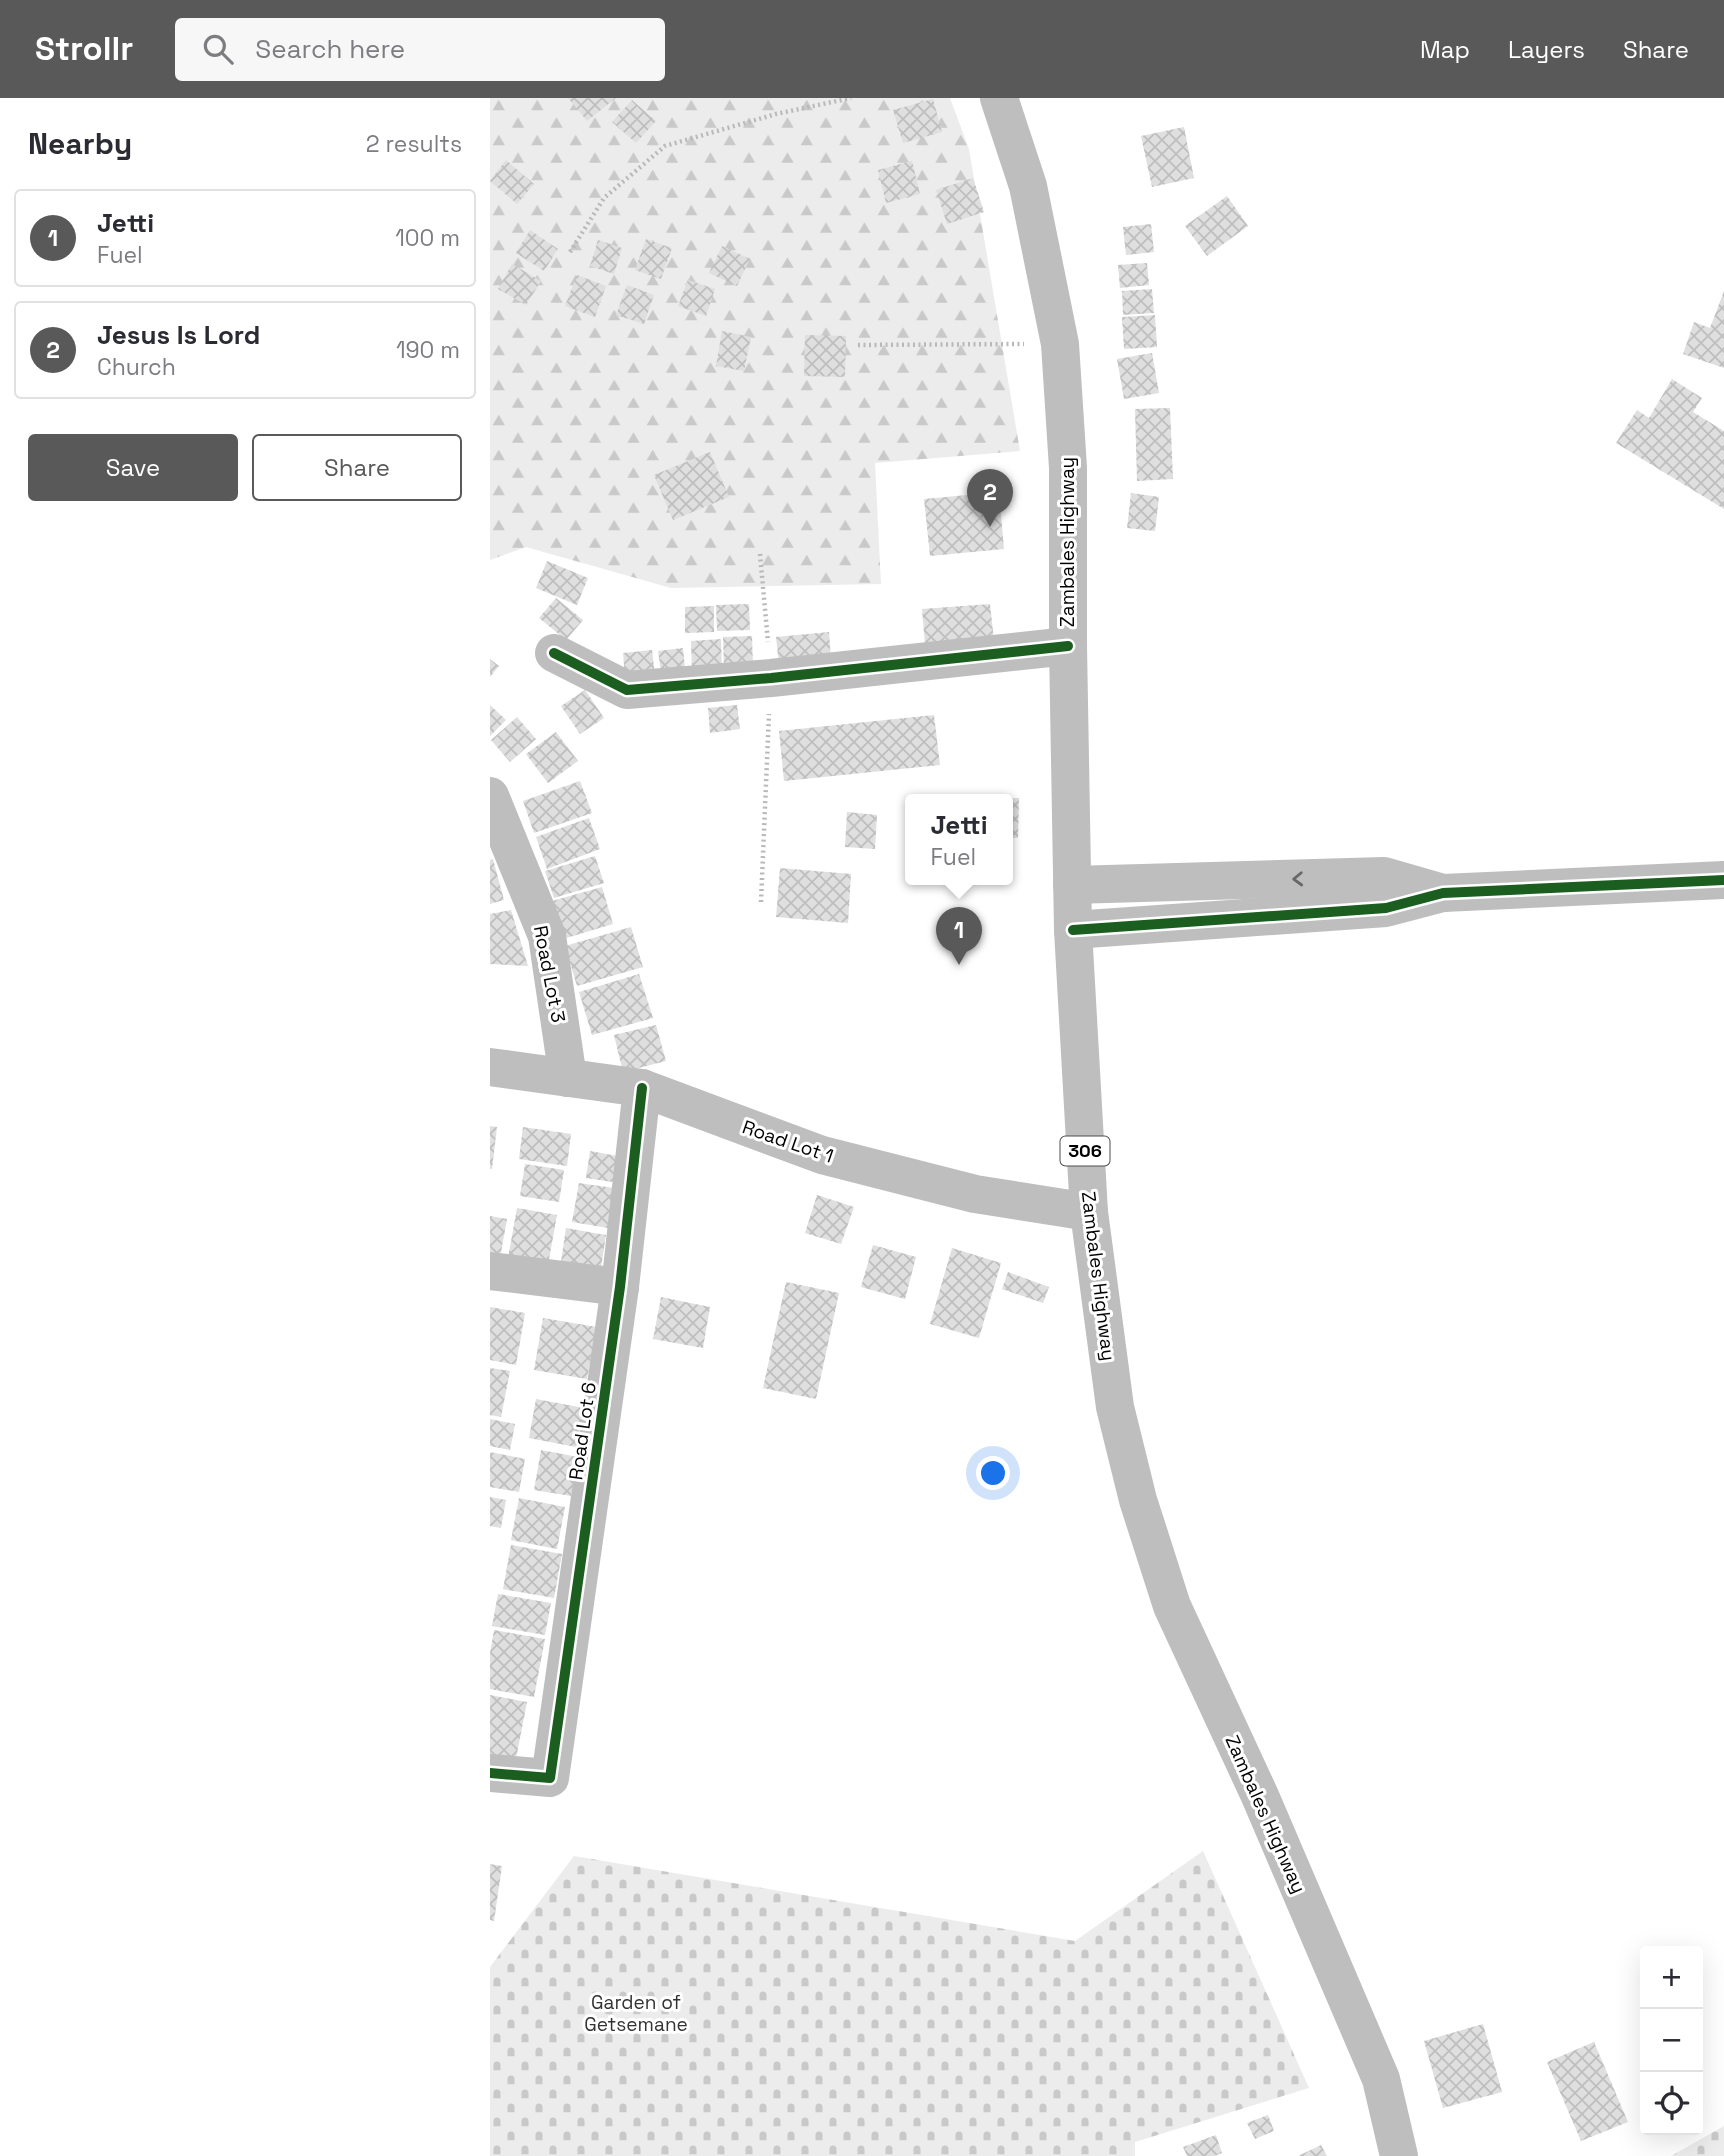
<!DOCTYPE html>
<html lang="en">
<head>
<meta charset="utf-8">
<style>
  body { margin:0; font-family:"Space Grotesk",sans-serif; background:#f7f7f7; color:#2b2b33 }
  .controls { position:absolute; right:21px; bottom:21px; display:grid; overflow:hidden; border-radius:7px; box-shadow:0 7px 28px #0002 }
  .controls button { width:63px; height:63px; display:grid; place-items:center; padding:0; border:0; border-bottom:2px solid #e1e1e2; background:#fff; color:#2b2b33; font:35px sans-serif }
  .you { position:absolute; left:504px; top:1376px; width:24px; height:24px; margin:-18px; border:5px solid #fff; border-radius:50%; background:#1a73e8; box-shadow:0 0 0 10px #1a73e833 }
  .badge { display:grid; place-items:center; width:46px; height:46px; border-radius:50%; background:#595959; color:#fff; font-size:23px; font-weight:700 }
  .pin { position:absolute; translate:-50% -58px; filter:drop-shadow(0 2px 4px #0008) }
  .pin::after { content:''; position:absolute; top:37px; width:24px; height:21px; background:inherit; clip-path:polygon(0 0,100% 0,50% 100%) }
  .popup { position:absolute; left:415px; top:696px; width:108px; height:91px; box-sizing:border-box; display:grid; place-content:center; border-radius:7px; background:#fff; filter:drop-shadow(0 2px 5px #0005); font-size:23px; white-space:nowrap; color:#7c7c81 }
  .popup b { font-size:26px; color:#2b2b33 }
  .popup::after { content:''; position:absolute; left:50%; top:100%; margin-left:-14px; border:14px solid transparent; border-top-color:#fff }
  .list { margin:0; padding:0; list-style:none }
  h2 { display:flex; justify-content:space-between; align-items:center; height:91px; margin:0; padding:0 28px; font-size:30px }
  h2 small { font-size:23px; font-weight:400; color:#7c7c81 }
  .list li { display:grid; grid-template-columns:46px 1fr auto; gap:21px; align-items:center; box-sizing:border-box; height:98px; margin:0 14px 14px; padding:0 14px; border:2px solid #e1e1e2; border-radius:7px }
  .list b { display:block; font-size:26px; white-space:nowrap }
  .list p { margin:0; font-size:23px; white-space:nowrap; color:#7c7c81 }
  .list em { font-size:23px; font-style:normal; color:#7c7c81 }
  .actions { display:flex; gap:14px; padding:21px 28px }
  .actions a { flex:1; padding:16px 0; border:2px solid #595959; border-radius:7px; text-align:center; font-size:24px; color:#595959 }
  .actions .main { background:#595959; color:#fff }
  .icon { flex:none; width:38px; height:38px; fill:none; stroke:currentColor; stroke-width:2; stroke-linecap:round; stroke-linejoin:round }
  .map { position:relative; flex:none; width:1234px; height:2058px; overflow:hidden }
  header { display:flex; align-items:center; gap:42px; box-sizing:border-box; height:98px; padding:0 35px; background:#595959; color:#fff }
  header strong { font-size:33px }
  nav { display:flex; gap:38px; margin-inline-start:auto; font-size:24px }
  .search { width:490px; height:63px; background:#f7f7f7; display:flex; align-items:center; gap:18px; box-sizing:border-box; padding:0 24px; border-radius:7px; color:#7c7c81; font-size:26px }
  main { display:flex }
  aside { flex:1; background:#fff }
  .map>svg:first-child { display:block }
</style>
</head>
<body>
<header>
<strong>Strollr</strong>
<div class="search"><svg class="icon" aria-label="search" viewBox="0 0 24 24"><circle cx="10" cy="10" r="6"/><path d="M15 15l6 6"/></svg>Search here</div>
<nav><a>Map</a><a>Layers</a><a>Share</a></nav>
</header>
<main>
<aside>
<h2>Nearby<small>2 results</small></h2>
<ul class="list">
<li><span class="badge">1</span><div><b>Jetti</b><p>Fuel</p></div><em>100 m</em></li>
<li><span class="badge">2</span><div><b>Jesus Is Lord</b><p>Church</p></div><em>190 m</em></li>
</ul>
<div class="actions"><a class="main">Save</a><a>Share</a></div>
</aside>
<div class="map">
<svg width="1234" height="2058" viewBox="0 0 1234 2058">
  <defs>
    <pattern id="forest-firs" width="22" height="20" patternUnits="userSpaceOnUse" patternTransform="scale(1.75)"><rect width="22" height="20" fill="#ececec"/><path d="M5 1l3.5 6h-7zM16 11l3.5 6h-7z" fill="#c9c9c9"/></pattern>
    <pattern id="cemetery-stones" width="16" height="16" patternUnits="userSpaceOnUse" patternTransform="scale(1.75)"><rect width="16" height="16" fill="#ececec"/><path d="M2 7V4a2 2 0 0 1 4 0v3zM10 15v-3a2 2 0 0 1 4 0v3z" fill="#c9c9c9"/></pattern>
    <pattern id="building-cross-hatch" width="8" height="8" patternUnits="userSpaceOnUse" patternTransform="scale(1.75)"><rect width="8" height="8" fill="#dfdfdf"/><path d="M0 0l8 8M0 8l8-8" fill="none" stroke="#bebebe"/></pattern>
  </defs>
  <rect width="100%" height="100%" fill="#fff"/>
  <!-- forest -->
  <polygon fill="url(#forest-firs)" points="0,0 460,0 479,51 530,353 385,365 391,486 181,490 36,449 0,462"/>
  <!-- cemetery -->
  <g fill="url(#cemetery-stones)">
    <polygon points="713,1753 819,1990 645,2044 645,2058 0,2058 0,1869 84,1758 585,1843"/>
    <polygon points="1234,2028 1234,2058 1181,2058"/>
  </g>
  <!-- building -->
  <g fill="url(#building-cross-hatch)">
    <polygon points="78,0 126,0 97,23"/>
    <polygon points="443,1 452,34 413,45 403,12"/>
    <polygon points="142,2 166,23 146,45 122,24"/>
    <polygon points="694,29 704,80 662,89 651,38"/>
    <polygon points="16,62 44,86 27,106 0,83"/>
    <polygon points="422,63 430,96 396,105 388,72"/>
    <polygon points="483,80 494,114 457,126 446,92"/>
    <polygon points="737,98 758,128 717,158 695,128"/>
    <polygon points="661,126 664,154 636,157 633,129"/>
    <polygon points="40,132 68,151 54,173 26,155"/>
    <polygon points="156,141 182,150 171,181 145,172"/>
    <polygon points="108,142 132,150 124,176 100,168"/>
    <polygon points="232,148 260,161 247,188 219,175"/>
    <polygon points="657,165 659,187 630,190 628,167"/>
    <polygon points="22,166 51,183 36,207 8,191"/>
    <polygon points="87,177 116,188 105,219 75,208"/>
    <polygon points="198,182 225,191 216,218 188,208"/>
    <polygon points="137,187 164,197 154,226 126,217"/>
    <polygon points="662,191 664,215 633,217 632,193"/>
    <polygon points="1234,193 1234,270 1193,256 1204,224 1220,230"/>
    <polygon points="665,217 667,249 634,251 632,219"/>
    <polygon points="232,233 261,239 254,273 226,268"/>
    <polygon points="315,237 356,238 355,279 314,278"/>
    <polygon points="662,255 669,295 634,301 627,261"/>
    <polygon points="1182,281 1212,300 1203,314 1234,333 1234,411 1126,345 1147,312 1159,320"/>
    <polygon points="680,310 683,381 647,383 645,311"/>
    <polygon points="220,354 239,399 183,422 164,377"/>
    <polygon points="509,394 514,451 440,458 434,401"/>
    <polygon points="641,395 669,399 665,433 637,430"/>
    <polygon points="57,463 98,480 87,507 46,490"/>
    <polygon points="66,500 93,522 76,542 49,520"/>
    <polygon points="259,506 260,532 227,533 226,507"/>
    <polygon points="500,506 504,542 435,547 432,511"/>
    <polygon points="224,508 224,534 195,535 195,509"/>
    <polygon points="339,534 341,562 289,567 286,539"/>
    <polygon points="262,538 263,570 234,572 233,539"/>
    <polygon points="231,541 232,572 202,573 201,543"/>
    <polygon points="193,550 195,571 171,574 168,553"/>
    <polygon points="162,552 165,578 135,580 133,555"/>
    <polygon points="0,561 9,568 0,579"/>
    <polygon points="95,592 114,620 90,636 71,608"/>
    <polygon points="0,607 16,622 0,638"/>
    <polygon points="247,607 250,631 220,635 218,610"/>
    <polygon points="444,617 450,667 294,683 289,633"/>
    <polygon points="27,619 46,641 20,664 1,642"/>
    <polygon points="66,634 88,663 58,685 36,656"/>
    <polygon points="90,683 102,715 44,735 33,703"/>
    <polygon points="440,697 478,698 478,701 439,701"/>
    <polygon points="518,700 529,700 528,740 518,740"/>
    <polygon points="357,714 387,717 385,751 355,749"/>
    <polygon points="99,720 110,751 57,771 46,739"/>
    <polygon points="105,758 114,785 64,800 55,773"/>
    <polygon points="3,761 14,802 0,806 0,762"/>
    <polygon points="290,770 361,776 358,825 286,819"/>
    <polygon points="112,789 123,826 73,841 62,803"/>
    <polygon points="21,812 38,868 0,866 0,816"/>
    <polygon points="141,829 153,869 87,888 75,848"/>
    <polygon points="149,876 163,920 102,937 89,894"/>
    <polygon points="166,927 176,963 133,974 124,937"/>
    <polygon points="0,1028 7,1029 2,1071 0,1071"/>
    <polygon points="33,1029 81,1036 77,1068 29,1061"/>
    <polygon points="100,1053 133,1059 129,1085 96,1080"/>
    <polygon points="35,1066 74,1072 69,1104 30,1098"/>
    <polygon points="89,1085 124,1090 118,1130 82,1124"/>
    <polygon points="327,1097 364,1109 351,1146 315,1135"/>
    <polygon points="27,1110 67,1117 58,1167 18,1160"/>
    <polygon points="0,1118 17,1121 10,1160 0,1158"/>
    <polygon points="76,1130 116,1137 109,1183 69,1177"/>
    <polygon points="383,1147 426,1159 415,1201 371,1189"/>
    <polygon points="462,1150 511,1165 489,1240 440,1226"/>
    <polygon points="518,1174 559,1189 553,1205 512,1191"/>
    <polygon points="296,1184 349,1195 326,1301 273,1290"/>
    <polygon points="171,1199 220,1209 213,1250 163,1241"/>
    <polygon points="0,1209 35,1215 26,1267 0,1262"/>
    <polygon points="53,1220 107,1229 97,1281 44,1272"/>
    <polygon points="0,1270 20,1273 11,1319 0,1317"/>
    <polygon points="46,1301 99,1311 91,1350 39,1340"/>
    <polygon points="0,1321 25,1326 20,1352 0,1348"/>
    <polygon points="51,1352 88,1359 81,1398 44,1392"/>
    <polygon points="0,1354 35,1361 29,1394 0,1389"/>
    <polygon points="0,1399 16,1402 11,1430 0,1428"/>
    <polygon points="29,1400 75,1409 67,1451 21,1442"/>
    <polygon points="21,1447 72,1456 64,1500 13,1491"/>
    <polygon points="8,1496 61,1505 55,1537 2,1528"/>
    <polygon points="4,1532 55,1541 44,1599 0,1591 0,1555"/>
    <polygon points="0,1597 37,1604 24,1671 0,1667"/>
    <polygon points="0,1766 12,1768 4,1823 0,1822"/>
    <polygon points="993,1926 1012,1994 953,2010 934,1943"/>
    <polygon points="1104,1944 1138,2024 1091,2043 1057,1964"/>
    <polygon points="778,2017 784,2033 765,2041 757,2025"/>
    <polygon points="726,2037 732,2055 725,2058 697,2058 693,2049"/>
    <polygon points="831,2047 837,2058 808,2058"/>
  </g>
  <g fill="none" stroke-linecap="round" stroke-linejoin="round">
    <!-- path -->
    <g stroke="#b9b9b9" stroke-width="4.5" stroke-dasharray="2 3.5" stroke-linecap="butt">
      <polyline points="80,154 114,100 175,48 286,16 361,0"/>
      <polyline points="368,247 534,246"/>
      <polyline points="270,456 278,544"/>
      <polyline points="271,804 279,616"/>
    </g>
    <!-- minor -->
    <g stroke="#bebebe" stroke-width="38">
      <polyline points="64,555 137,592 281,580 578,548"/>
      <polyline points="0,698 57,838 78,980"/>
      <polyline points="582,787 894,778 953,795"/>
      <polyline points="583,832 896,810 953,795 1234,782"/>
      <polyline points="0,969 152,990 332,1057 485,1096 599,1114"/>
      <polyline points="0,1173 130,1189"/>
      <polyline points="0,1675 60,1680 130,1189 152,990"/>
    </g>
    <!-- major -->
    <polyline stroke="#bebebe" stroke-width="38" points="509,0 538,88 570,246 578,370 578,548 583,832 599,1114 625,1309 648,1402 682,1508 770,1698 891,1981 909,2058"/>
    <!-- cycleway casing -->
    <g stroke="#fff" stroke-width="15">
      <g id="cycleway">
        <polyline points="64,555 137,592 281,580 578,548"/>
        <polyline points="583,832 896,810 953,795 1234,782"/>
        <polyline points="0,1675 60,1680 130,1189 152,990"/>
      </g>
    </g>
    <!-- cycleway -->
    <use href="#cycleway" stroke="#1b5e20" stroke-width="10"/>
  </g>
  <!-- one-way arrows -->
  <defs><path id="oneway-chevron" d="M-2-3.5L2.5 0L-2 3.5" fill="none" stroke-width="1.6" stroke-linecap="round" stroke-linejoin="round" transform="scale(1.75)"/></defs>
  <use stroke="#686868" href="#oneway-chevron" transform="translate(808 781) rotate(178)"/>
  <g text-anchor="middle" stroke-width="6" stroke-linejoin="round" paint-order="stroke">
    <!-- shield labels -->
    <rect fill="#fff" stroke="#4c4c4c" stroke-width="2" x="570.5" y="1038.5" width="49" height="29" rx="5"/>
    <g font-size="18" font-weight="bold" fill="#000">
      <text x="595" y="1059">306</text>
    </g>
    <!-- street labels -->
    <g font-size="19" fill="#000" stroke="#fff">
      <text transform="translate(577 444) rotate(-90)" y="7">Zambales Highway</text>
      <text transform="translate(60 876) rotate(79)" y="7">Road Lot 3</text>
      <text transform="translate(298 1043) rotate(19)" y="7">Road Lot 1</text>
      <text transform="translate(609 1178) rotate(83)" y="7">Zambales Highway</text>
      <text transform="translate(92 1333) rotate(-82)" y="7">Road Lot 6</text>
      <text transform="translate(776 1716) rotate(66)" y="7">Zambales Highway</text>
    </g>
    <!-- park labels -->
    <g font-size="19" fill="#333" stroke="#fff">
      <text x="146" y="1911">Garden of<tspan x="146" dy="22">Getsemane</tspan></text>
    </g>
  </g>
</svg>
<div class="controls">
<button>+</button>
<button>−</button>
<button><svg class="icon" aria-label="locate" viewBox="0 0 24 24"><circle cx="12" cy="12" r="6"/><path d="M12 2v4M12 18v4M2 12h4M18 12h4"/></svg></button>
</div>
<div class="you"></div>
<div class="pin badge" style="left:469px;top:867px">1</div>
<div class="popup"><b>Jetti</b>Fuel</div>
<div class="pin badge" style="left:500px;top:429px">2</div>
</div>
</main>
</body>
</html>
